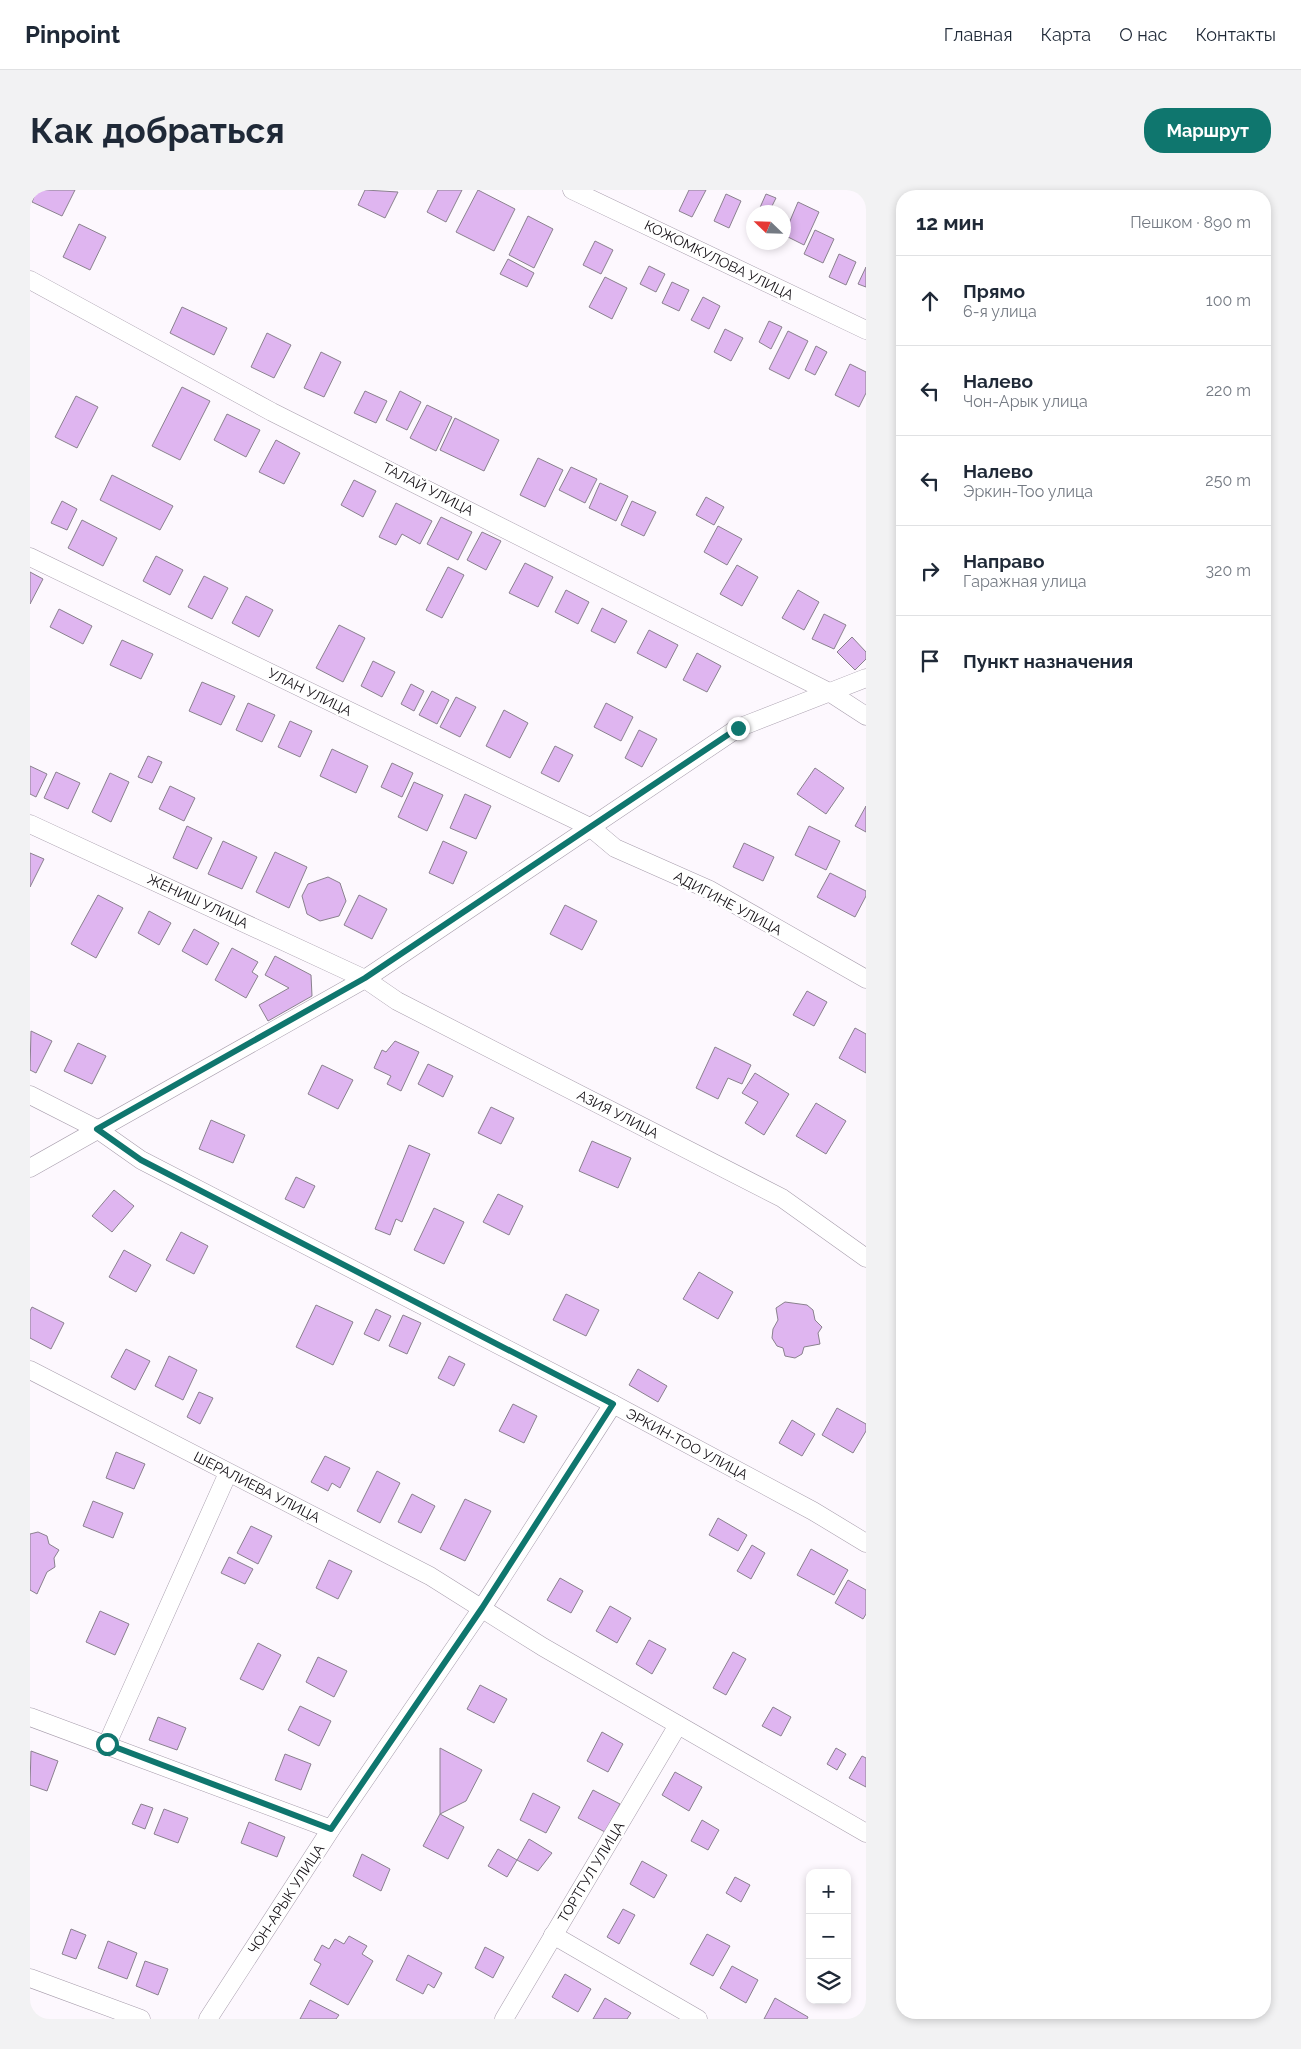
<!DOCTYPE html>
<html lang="ru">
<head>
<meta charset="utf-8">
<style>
  body { margin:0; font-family:Raleway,sans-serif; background:#f2f2f3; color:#1f2937 }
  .controls { position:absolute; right:15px; bottom:15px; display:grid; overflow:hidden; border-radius:10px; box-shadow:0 2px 8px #0003 }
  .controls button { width:45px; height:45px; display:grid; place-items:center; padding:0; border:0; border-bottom:1px solid #e0e1e3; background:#fff; color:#1f2937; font:25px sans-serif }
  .compass { position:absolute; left:716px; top:15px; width:45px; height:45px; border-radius:50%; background:#fff; box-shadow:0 2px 8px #0003; rotate:293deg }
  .stop { position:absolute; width:15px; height:15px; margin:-11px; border:4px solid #0f766e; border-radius:50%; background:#fff }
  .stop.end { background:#0f766e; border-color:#fff; box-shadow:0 1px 5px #0008 }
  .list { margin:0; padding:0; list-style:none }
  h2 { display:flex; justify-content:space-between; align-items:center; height:65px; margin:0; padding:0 20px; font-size:21px }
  h2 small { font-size:16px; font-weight:400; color:#747a83 }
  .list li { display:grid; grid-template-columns:32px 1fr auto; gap:15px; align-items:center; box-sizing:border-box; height:90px; padding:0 20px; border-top:1px solid #e0e1e3 }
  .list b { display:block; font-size:19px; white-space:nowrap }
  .list p { margin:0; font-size:16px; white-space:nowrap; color:#747a83 }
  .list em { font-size:16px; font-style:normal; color:#747a83 }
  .icon { flex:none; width:28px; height:28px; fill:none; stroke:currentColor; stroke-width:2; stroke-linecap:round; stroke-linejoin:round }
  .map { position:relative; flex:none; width:836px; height:1829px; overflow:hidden; border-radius:20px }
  header { display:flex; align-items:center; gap:30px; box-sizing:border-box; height:70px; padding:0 25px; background:#fff; border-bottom:1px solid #e0e1e3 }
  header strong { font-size:24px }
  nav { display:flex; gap:28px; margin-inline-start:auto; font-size:18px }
  .intro { display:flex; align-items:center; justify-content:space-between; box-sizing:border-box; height:120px; padding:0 30px }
  h1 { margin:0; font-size:35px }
  .button { padding:12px 22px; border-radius:20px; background:#0f766e; color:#fff; font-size:18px; font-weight:700 }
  main { display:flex; gap:30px; padding:0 30px }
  aside { flex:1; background:#fff; border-radius:20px; box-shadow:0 2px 8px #0003 }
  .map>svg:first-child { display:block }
</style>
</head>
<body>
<header>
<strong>Pinpoint</strong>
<nav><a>Главная</a><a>Карта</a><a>О нас</a><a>Контакты</a></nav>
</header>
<div class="intro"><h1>Как добраться</h1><a class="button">Маршрут</a></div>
<main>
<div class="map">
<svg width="836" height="1829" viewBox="0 0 836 1829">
  <rect width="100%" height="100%" fill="#fdf8fe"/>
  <!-- building -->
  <g fill="#dfb5f0" stroke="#8a818e">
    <polygon points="7,0 45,0 32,26 2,12"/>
    <polygon points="335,0 368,2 355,28 328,15"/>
    <polygon points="408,0 432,0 416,32 397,22"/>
    <polygon points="448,0 485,19 464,61 426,42"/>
    <polygon points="659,0 676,0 662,27 649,21"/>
    <polygon points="696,4 711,11 699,38 684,31"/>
    <polygon points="736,4 746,8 739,22 728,22"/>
    <polygon points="768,12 789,22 774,55 754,45"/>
    <polygon points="498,26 523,39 504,78 479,65"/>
    <polygon points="49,34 76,47 60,80 33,67"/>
    <polygon points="785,40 804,49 793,73 774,64"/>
    <polygon points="565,51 583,60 571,84 553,75"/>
    <polygon points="809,64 826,72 816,95 799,87"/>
    <polygon points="478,69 504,83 497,97 470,84"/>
    <polygon points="619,76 635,84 626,102 610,94"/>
    <polygon points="836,77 836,97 828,94"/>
    <polygon points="575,87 597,98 582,129 559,117"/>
    <polygon points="642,92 659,100 649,121 632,113"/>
    <polygon points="673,107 690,116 679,139 661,130"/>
    <polygon points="152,117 197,138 184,165 140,143"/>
    <polygon points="739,131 752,137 741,159 729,152"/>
    <polygon points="695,139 713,148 701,171 684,162"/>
    <polygon points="758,141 778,151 759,189 739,179"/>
    <polygon points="237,143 261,155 244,188 221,177"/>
    <polygon points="786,156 797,162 785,185 775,180"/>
    <polygon points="291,162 311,172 294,207 274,198"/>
    <polygon points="820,174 836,182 836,203 829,217 805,205"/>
    <polygon points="152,197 180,211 150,270 122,256"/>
    <polygon points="335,201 357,211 346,233 324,223"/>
    <polygon points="370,201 391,212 377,240 356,230"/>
    <polygon points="46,206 68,217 47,258 25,247"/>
    <polygon points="397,215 422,227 406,261 380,248"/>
    <polygon points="197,224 230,240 216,267 184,250"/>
    <polygon points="425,228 469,250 454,281 410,260"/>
    <polygon points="246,250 270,263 254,294 229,282"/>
    <polygon points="508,268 533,280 515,317 490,305"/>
    <polygon points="541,277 567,289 555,313 529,300"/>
    <polygon points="82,285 143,316 130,340 70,310"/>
    <polygon points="324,290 346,301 333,327 311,315"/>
    <polygon points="570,293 598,306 586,331 559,318"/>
    <polygon points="676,307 694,317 684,335 666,325"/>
    <polygon points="32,311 47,319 37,340 21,333"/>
    <polygon points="602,311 626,322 614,346 591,335"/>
    <polygon points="366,313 402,331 390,354 372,344 366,355 349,347"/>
    <polygon points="411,327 442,342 428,370 397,354"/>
    <polygon points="52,330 87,348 73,376 38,358"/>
    <polygon points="688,336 712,349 697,375 674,362"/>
    <polygon points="452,342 471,351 456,380 437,370"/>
    <polygon points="126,366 153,380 140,405 113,391"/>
    <polygon points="495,373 523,387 508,417 479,403"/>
    <polygon points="707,375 728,387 712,416 690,404"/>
    <polygon points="418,377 434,385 412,428 396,420"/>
    <polygon points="0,382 13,389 0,414"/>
    <polygon points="174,386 198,398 182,429 158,417"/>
    <polygon points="536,400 559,412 548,434 525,422"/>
    <polygon points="768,400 789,412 774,440 752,428"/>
    <polygon points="216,406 243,420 229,447 202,433"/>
    <polygon points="572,418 597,431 585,453 561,441"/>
    <polygon points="29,419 62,436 53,454 20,437"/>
    <polygon points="794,424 816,435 804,459 782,449"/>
    <polygon points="309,435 335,448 313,492 286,478"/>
    <polygon points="619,440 648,455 636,478 607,463"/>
    <polygon points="822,447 836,462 836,469 825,480 807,462"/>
    <polygon points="92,450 123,464 111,489 80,475"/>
    <polygon points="667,463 691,476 677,502 653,490"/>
    <polygon points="343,471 365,482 352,507 331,496"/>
    <polygon points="172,492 205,506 191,535 159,521"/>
    <polygon points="381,494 394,501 384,521 371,514"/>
    <polygon points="402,501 419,510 407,534 389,525"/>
    <polygon points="426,507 446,517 430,547 410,537"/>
    <polygon points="218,513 245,525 232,552 206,540"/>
    <polygon points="576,513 603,527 591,551 564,537"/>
    <polygon points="474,520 498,533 480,568 456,556"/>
    <polygon points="260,531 282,541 270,567 248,557"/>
    <polygon points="609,540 627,549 612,577 595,568"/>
    <polygon points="525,556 543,565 529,592 511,583"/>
    <polygon points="302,559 338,576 326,603 290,586"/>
    <polygon points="118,566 132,572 122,593 108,587"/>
    <polygon points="362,573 383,583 372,607 351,597"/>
    <polygon points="0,576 17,584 6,607 0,604"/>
    <polygon points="785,578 814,598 796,624 767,604"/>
    <polygon points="26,582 50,593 38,619 14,608"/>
    <polygon points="80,583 99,592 81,632 62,622"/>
    <polygon points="384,592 413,605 397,641 368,627"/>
    <polygon points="140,596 165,608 154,631 129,619"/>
    <polygon points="435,604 461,616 446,649 420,638"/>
    <polygon points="836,616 836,642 825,636"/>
    <polygon points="157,636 182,648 167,679 143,668"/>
    <polygon points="779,636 810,651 796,680 765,665"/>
    <polygon points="193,651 227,667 212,699 178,684"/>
    <polygon points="413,651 437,662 423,694 399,683"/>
    <polygon points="714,653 744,667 733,691 703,677"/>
    <polygon points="245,662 277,677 259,718 226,702"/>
    <polygon points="0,663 14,669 0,697"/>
    <polygon points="800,683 836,701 836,706 825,727 787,707"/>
    <polygon points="298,687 310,693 316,711 309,726 290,731 277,724 272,706 278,694"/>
    <polygon points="68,705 93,718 66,768 41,754"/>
    <polygon points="329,705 357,719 342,749 314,735"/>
    <polygon points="535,715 567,731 552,760 520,744"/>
    <polygon points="119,721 141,733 129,755 108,743"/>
    <polygon points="164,739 189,753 177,775 152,761"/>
    <polygon points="202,758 228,772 222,782 228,786 216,808 185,790"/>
    <polygon points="245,766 281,785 282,806 238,831 229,815 259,798 235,785"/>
    <polygon points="777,801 797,812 784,836 763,825"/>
    <polygon points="825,838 836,844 836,883 809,868"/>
    <polygon points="1,841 22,851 6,883 0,880"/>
    <polygon points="365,851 389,862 371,901 357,894 361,886 344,878 352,860 356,862"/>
    <polygon points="48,853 76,866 62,894 34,881"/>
    <polygon points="685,857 721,875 712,894 698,888 688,909 666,898"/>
    <polygon points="398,874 423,886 413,907 388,894"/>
    <polygon points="292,875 323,890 308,919 278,904"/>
    <polygon points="725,883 759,904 734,945 715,933 728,912 712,903"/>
    <polygon points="786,913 816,931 796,964 766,946"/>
    <polygon points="461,917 484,928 471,954 448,943"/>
    <polygon points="181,930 215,945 203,973 169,959"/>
    <polygon points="562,951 601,968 588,998 549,981"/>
    <polygon points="379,955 400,964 372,1032 366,1029 360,1045 345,1039"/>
    <polygon points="266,987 285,996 274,1018 255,1009"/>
    <polygon points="84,1000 104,1016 82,1042 62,1026"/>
    <polygon points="468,1004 493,1016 479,1045 453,1032"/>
    <polygon points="404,1018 434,1032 414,1074 384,1060"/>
    <polygon points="151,1042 178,1056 164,1084 136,1070"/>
    <polygon points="94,1060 121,1075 106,1102 79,1087"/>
    <polygon points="669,1082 703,1102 688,1129 653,1109"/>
    <polygon points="536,1104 569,1120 556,1146 523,1130"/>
    <polygon points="755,1112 777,1115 783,1120 785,1130 792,1137 788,1143 790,1154 774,1157 772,1164 765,1168 755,1166 753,1158 747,1156 742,1148 743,1139 748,1130 746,1118"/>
    <polygon points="286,1115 323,1132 303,1175 266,1157"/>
    <polygon points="2,1117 34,1133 21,1159 0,1148 0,1121"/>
    <polygon points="346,1119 361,1126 349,1151 334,1144"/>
    <polygon points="373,1125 391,1133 377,1164 359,1156"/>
    <polygon points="96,1159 120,1171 105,1200 81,1187"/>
    <polygon points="139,1166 167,1180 153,1210 125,1196"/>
    <polygon points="419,1166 435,1174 424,1196 408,1188"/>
    <polygon points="608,1179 637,1196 628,1212 599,1195"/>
    <polygon points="169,1202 183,1208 170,1234 157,1227"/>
    <polygon points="483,1214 507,1226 494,1253 469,1241"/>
    <polygon points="807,1218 836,1234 836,1241 823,1263 792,1245"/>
    <polygon points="762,1230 785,1244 772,1266 749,1253"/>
    <polygon points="86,1262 115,1274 104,1299 76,1288"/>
    <polygon points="295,1266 320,1278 310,1298 302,1293 298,1301 281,1292"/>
    <polygon points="347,1281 370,1293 350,1333 327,1321"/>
    <polygon points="382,1304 405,1316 391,1343 368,1332"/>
    <polygon points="435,1309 461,1321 435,1371 410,1359"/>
    <polygon points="63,1311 93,1323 83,1348 53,1336"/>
    <polygon points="688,1328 717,1345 708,1361 679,1345"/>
    <polygon points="221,1336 242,1346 228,1374 207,1363"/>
    <polygon points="8,1342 17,1346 19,1354 29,1360 24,1368 25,1377 17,1382 7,1404 0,1400 0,1344"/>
    <polygon points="722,1355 735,1363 721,1389 707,1381"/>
    <polygon points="781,1359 818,1380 804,1405 767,1385"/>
    <polygon points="199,1367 223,1379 215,1394 191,1383"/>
    <polygon points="299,1370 322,1381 308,1409 286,1398"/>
    <polygon points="530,1388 553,1401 541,1423 517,1410"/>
    <polygon points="818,1390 836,1400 836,1424 833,1429 805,1413"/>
    <polygon points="580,1416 601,1428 587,1453 566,1441"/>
    <polygon points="70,1421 99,1434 85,1465 56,1452"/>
    <polygon points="619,1450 636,1459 622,1484 606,1474"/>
    <polygon points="228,1453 251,1465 233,1500 210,1489"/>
    <polygon points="703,1462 716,1469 696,1505 683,1498"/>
    <polygon points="288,1467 317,1481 304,1507 276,1492"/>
    <polygon points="450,1495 477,1509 464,1533 437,1519"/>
    <polygon points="270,1516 301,1531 289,1556 258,1540"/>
    <polygon points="743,1517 761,1527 751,1546 732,1536"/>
    <polygon points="128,1527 156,1538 147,1560 119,1550"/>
    <polygon points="572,1542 593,1554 578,1582 557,1571"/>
    <polygon points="410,1558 452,1580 436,1611 410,1624"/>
    <polygon points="806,1558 816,1564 807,1580 797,1574"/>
    <polygon points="1,1561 28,1571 17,1601 0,1595"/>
    <polygon points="255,1564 281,1574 271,1600 245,1590"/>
    <polygon points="832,1566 836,1568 836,1597 819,1588"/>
    <polygon points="645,1582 672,1597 659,1621 632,1605"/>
    <polygon points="563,1600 590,1614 575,1642 548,1628"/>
    <polygon points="503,1603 530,1617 516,1643 490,1630"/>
    <polygon points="111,1614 123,1618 115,1639 102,1634"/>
    <polygon points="134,1619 158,1628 148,1653 124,1644"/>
    <polygon points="410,1624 434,1637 418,1669 393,1656"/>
    <polygon points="672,1630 689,1640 678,1660 661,1651"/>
    <polygon points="219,1632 255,1647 247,1667 211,1653"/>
    <polygon points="499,1649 522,1663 508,1681 487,1670"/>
    <polygon points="468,1659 487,1670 477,1687 458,1676"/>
    <polygon points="332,1664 360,1679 351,1701 323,1686"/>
    <polygon points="612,1671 637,1685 624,1708 600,1694"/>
    <polygon points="705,1687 720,1695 711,1712 696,1703"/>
    <polygon points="593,1719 605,1725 589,1754 577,1747"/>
    <polygon points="41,1739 56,1745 46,1769 32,1764"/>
    <polygon points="677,1744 700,1756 683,1786 660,1774"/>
    <polygon points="319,1746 337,1756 332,1764 343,1771 318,1815 280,1794 291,1774 284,1770 292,1755 299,1759 305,1749 314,1754"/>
    <polygon points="78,1751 107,1763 97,1789 68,1778"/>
    <polygon points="455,1757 474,1767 463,1788 445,1778"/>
    <polygon points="378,1765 412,1783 404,1798 398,1794 393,1804 366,1790"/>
    <polygon points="115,1771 138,1779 128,1805 106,1796"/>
    <polygon points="702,1776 728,1790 716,1813 690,1798"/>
    <polygon points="535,1784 561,1799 548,1822 522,1807"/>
    <polygon points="575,1808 601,1823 597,1829 563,1829"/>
    <polygon points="745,1808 778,1827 777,1829 734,1829"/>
    <polygon points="280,1810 309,1825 306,1829 270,1829"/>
  </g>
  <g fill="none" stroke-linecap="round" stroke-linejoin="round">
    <!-- minor casing -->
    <g stroke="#a79dac" stroke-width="19">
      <g id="minor">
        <polyline points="542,0 836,140"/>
        <polyline points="0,90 242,222 799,502 836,526"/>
        <polyline points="0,367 560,637 585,658 680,700 836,789"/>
        <polyline points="0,634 335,789 367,811 752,1008 836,1068"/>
        <polyline points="0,905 67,939 111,970 583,1214 783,1321 836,1353"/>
        <polyline points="0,978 335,789 708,538 836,488"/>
        <polyline points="0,1180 400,1386 513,1457 836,1643"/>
        <polyline points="0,1527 301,1639"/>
        <polyline points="77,1554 198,1283"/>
        <polyline points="523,1745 668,1829"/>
        <polyline points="0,1788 111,1829"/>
        <polyline points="178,1829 301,1639 452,1418 583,1214"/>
        <polyline points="474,1829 648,1535"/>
      </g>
    </g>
    <!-- minor -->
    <use href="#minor" stroke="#fff" stroke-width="18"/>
  </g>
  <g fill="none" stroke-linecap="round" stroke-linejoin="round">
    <!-- route -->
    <polyline stroke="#0f766e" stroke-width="6" points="77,1554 301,1639 452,1418 583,1214 111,970 67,939 335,788 708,538"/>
  </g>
  <g text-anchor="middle" stroke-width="5" stroke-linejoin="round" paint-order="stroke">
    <!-- street labels -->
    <g font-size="14" fill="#120e13" stroke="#fff">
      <text transform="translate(689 70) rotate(26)" y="5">КОЖОМКУЛОВА УЛИЦА</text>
      <text transform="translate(398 299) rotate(27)" y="5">ТАЛАЙ УЛИЦА</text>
      <text transform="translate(280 502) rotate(26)" y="5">УЛАН УЛИЦА</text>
      <text transform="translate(168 711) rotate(25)" y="5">ЖЕНИШ УЛИЦА</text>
      <text transform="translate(698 713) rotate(28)" y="5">АДИГИНЕ УЛИЦА</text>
      <text transform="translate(588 924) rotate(27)" y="5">АЗИЯ УЛИЦА</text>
      <text transform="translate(657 1254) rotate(28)" y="5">ЭРКИН-ТОО УЛИЦА</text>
      <text transform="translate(227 1297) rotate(27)" y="5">ШЕРАЛИЕВА УЛИЦА</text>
      <text transform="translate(561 1682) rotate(-59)" y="5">ТОРТГУЛ УЛИЦА</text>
      <text transform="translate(256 1709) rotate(-57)" y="5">ЧОН-АРЫК УЛИЦА</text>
    </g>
  </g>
</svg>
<div class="controls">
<button>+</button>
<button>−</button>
<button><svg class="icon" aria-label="layers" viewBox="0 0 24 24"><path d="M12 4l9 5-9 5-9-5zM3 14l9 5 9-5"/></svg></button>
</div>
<svg class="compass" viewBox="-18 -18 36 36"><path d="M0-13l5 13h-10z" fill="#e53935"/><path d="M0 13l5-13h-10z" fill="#747a83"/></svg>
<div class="stop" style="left:77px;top:1554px"></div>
<div class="stop end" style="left:708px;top:538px"></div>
</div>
<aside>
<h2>12 мин<small>Пешком · 890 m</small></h2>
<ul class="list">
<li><svg class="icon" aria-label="ahead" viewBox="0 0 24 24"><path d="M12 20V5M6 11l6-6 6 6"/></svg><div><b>Прямо</b><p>6-я улица</p></div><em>100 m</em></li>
<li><svg class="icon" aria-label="left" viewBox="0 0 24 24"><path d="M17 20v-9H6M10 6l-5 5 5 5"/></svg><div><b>Налево</b><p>Чон-Арык улица</p></div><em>220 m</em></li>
<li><svg class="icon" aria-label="left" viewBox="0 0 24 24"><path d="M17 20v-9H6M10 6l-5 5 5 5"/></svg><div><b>Налево</b><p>Эркин-Тоо улица</p></div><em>250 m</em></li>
<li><svg class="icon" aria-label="right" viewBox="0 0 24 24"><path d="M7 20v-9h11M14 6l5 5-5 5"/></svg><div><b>Направо</b><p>Гаражная улица</p></div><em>320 m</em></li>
<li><svg class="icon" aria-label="arrive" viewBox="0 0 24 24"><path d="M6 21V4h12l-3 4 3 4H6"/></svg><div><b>Пункт назначения</b></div></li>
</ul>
</aside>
</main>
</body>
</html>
